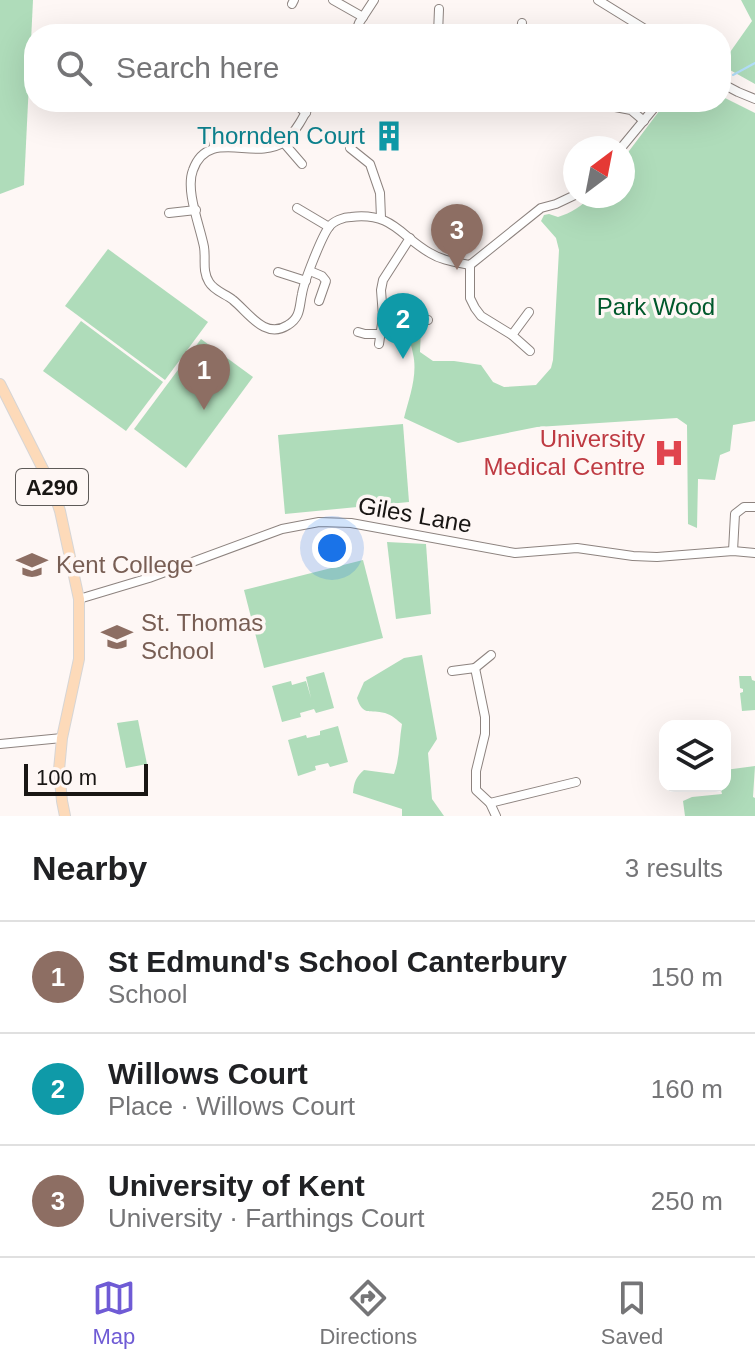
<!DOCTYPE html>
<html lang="en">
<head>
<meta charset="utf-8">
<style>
  body { margin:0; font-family:Helvetica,sans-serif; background:#f2f2f2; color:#202124 }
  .controls { position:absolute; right:24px; bottom:24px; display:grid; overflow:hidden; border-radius:16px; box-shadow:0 8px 32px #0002 }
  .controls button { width:72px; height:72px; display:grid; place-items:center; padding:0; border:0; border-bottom:2px solid #e0e0e0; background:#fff; color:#202124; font:40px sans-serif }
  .compass { position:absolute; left:563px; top:136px; width:72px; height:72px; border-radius:50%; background:#fff; box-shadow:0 8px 32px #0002; rotate:32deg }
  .scale { position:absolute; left:24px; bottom:20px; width:124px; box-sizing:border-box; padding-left:8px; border:4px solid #191614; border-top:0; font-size:22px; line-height:28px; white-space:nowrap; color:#191614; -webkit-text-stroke:6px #fef7f5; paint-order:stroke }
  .you { position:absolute; left:332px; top:548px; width:28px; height:28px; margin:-20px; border:6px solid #fff; border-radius:50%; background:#1a73e8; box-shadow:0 0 0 12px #1a73e833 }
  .badge { display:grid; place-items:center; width:52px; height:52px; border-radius:50%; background:#6f5bd5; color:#fff; font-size:26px; font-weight:700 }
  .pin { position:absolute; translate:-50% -66px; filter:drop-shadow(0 2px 4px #0008) }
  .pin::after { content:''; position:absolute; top:42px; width:28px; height:24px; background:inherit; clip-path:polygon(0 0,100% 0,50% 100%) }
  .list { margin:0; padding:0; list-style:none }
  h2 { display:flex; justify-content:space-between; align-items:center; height:104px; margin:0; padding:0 32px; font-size:34px }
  h2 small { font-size:26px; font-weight:400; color:#757577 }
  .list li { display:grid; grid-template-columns:52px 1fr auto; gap:24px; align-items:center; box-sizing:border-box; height:112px; padding:0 32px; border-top:2px solid #e0e0e0 }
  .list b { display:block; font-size:30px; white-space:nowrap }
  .list p { margin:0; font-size:26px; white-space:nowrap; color:#757577 }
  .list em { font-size:26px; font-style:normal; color:#757577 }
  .icon { flex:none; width:44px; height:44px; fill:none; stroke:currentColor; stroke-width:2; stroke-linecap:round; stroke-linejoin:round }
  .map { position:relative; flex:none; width:755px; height:816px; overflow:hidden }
  .search { position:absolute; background:#fff; box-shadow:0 8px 32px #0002; left:24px; right:24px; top:24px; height:88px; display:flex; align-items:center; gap:20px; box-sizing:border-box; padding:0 28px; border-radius:32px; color:#757577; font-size:30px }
  .sheet { height:440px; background:#fff }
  nav { display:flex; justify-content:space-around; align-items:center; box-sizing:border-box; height:112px; border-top:2px solid #e0e0e0; background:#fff; font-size:22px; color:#757577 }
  nav a { display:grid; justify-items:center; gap:4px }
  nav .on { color:#6f5bd5 }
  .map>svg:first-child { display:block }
</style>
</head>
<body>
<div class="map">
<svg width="755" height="816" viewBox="0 0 755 816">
  <rect width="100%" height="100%" fill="#fef7f5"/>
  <!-- green -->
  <g fill="#afdcba">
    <polygon points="0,0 33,0 24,185 0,194"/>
    <polygon points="741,0 755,0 755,84 721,65 752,21"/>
    <path d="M721,96L755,113V421L733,425L730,451L720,455L715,480L698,479L697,528L688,524L687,425L677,418L537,427L458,443L404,418C409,398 418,375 413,354C411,340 405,338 414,324L421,329L420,352L433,361H454L481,365L493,382L504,387L536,385L551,368L553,360L559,250L556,238L541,221L544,215L549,214L558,217C571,213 582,206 591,196H623V159L666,102H721Z"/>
    <polygon points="108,249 208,322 165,380 65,306"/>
    <polygon points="81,321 163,382 126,431 43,371"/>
    <polygon points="201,339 253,377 186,468 134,429"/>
    <polygon points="403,424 409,502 285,514 278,435"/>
    <polygon points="387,542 426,544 431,614 396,619"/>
    <polygon points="363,560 383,638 264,668 244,590"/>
    <path d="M422,655L437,739L428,753L432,799L444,816H402V809L353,793C354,782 356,777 364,770L394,774C400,758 399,741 402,724C397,720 392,715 385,713C370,709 363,717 357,698L364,682L404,658Z"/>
    <polygon points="324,672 334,708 316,713 314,709 300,713 301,717 282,722 272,686 291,681 292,685 306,681 311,698 306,677"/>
    <polygon points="739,676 751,676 752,680 755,681 755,710 742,711 740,693 743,692 743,689 740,688"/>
    <polygon points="138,720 147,764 126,768 117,723"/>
    <polygon points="338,726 348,762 330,767 328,763 315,766 316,770 298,776 288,740 306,735 307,738 320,735 320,731"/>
    <polygon points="755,766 753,797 755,798 755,816 685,816 683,801 692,797 722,794 720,786 725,786 725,770"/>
  </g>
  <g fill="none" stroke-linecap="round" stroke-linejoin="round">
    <!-- stream -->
    <polyline stroke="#b3dffb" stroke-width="2" points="733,75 755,63"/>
    <!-- minor casing -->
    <g stroke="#8d837f" stroke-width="10">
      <g id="minor">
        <polyline points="333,0 363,17"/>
        <polyline points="598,0 653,34"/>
        <polyline points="292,4 294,0"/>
        <polyline points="355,34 359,23 374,0"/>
        <polyline points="438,34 439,9"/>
        <polyline points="521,34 522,23"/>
        <polyline points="721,83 738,92 755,99"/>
        <polyline points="281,102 295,103 306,113"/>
        <path d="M311,102C304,116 296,132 284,142C255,162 208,127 193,170C185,190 200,226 204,247C206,259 202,271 209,282C214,291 226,294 233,300C249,313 265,340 288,325C301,317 299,307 302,294C304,281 322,236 329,227C333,221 344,217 351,217C393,212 400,236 430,253C443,261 456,262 470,265L541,208L556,204L575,195"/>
        <polyline points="589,102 631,110 644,121"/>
        <polyline points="209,133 212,137 215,147"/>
        <polyline points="283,142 302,164"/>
        <polyline points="350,148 370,164 380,193 381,218"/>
        <polyline points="621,148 659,102"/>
        <polyline points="297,208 329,227"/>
        <polyline points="169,213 196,210"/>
        <polyline points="470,265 470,298 475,308 481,316 512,335 530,351"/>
        <polyline points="310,271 322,276 326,281 319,301"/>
        <polyline points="278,272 306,281"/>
        <polyline points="383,317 428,320"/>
        <polyline points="358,332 365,334 380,334"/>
        <polyline points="512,335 529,312"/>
        <polyline points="379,344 383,317 381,290 383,280 410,238"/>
        <polyline points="733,551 735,514 744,507 755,507"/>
        <polyline points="79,599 149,578 282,529 319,522 351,523 515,553 577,548 633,556 657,557 733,551 755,553"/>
        <polyline points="475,668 491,655"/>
        <polyline points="452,671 475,668 485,717 485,734 476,771 476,790 490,803 576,782"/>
        <polyline points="0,744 62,738"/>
        <polyline points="490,803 496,816"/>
      </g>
    </g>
    <!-- major casing -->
    <g stroke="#d6d5d5" stroke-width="12">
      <polyline id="major" points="0,384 52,487 60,511 79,599 79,659 62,738 59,770 62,801 65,816"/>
    </g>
    <!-- minor -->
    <use href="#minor" stroke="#fff" stroke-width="8"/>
    <!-- major -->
    <use href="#major" stroke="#fddab9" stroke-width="10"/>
  </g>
  <!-- icons -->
  <defs>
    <g id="building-bare" transform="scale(2.4)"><path d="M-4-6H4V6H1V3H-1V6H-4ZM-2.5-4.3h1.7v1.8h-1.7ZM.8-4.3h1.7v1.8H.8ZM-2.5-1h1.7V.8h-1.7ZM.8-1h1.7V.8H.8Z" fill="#0f9aa8" stroke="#fef7f5" stroke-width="2.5" paint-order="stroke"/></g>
    <g id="hospital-bare" transform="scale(2.4)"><path d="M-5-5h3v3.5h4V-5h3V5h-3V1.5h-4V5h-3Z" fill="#e0444e" stroke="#fef7f5" stroke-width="2.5" paint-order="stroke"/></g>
    <g id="school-bare" transform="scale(2.4)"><path d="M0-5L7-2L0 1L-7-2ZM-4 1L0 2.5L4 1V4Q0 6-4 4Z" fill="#8d6e63" stroke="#fef7f5" stroke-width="2.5" paint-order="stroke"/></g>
  </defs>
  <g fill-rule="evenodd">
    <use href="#building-bare" x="389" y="136"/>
    <use href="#hospital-bare" x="669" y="453"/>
    <use href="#school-bare" x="32" y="565"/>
    <use href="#school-bare" x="117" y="637"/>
  </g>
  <g text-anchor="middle" stroke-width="7" stroke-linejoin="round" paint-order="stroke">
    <!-- shield labels -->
    <rect fill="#fef7f5" stroke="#5e5a58" stroke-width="2" x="16" y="469" width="72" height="36" rx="6"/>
    <g font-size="22" font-weight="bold" fill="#191614">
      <text x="52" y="495">A290</text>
    </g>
    <!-- culture labels -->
    <g font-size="24" fill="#0d838f" stroke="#fef7f5" text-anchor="end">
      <text x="365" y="144">Thornden Court</text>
    </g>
    <!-- park labels -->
    <g font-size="24" fill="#00582b" stroke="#fef7f5">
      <text x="656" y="315">Park Wood</text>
    </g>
    <!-- health labels -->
    <g font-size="24" fill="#be3a42" stroke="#fef7f5" text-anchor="end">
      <text x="645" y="447">University<tspan x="645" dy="28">Medical Centre</tspan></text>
    </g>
    <!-- street labels -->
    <g font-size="24" fill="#191614" stroke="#fef7f5">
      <text transform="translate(415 515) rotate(10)" y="8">Giles Lane</text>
    </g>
    <!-- education labels -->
    <g font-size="24" fill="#785e54" stroke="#fef7f5" text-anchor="start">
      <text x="56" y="573">Kent College</text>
      <text x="141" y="631">St. Thomas<tspan x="141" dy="28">School</tspan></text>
    </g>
  </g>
</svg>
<div class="controls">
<button><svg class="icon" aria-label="layers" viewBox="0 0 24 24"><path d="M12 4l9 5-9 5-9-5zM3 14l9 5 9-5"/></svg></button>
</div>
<svg class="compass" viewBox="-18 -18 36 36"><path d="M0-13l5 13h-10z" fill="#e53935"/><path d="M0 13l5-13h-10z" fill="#757577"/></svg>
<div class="scale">100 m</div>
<div class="you"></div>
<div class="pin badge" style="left:204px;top:410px;background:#8d6e63">1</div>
<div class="pin badge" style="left:403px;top:359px;background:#0f9aa8">2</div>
<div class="pin badge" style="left:457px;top:270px;background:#8d6e63">3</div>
<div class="search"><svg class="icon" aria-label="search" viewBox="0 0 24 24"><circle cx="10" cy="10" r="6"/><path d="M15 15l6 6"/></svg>Search here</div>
</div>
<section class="sheet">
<h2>Nearby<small>3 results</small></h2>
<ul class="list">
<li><span class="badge" style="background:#8d6e63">1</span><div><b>St Edmund's School Canterbury</b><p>School</p></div><em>150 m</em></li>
<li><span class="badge" style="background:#0f9aa8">2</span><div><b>Willows Court</b><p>Place · Willows Court</p></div><em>160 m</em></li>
<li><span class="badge" style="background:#8d6e63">3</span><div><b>University of Kent</b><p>University · Farthings Court</p></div><em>250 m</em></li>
</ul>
</section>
<nav>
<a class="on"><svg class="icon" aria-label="map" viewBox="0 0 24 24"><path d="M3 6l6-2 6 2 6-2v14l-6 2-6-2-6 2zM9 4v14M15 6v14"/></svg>Map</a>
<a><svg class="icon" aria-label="directions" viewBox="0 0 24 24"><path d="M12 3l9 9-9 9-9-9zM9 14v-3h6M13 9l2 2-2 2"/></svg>Directions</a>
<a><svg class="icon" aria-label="saved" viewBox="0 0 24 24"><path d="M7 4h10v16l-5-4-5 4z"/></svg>Saved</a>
</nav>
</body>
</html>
